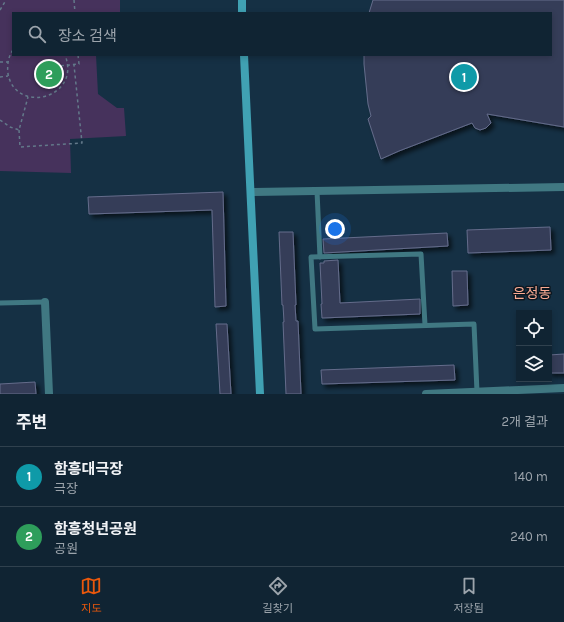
<!DOCTYPE html>
<html lang="ko">
<head>
<meta charset="utf-8">
<style>
  body { margin:0; font-family:Karla,"Noto Sans KR",sans-serif; background:#192c3b; color:#f1f3f6 }
  .controls { position:absolute; right:12px; bottom:12px; display:grid; overflow:hidden; border-radius:0px; box-shadow:0 2px 6px #0003 }
  .controls button { width:36px; height:36px; display:grid; place-items:center; padding:0; border:0; border-bottom:1px solid #30414e; background:#102433; color:#f1f3f6; font:20px sans-serif }
  .you { position:absolute; left:335px; top:229px; width:14px; height:14px; margin:-10px; border:3px solid #fff; border-radius:50%; background:#1a73e8; box-shadow:0 0 0 6px #1a73e833 }
  .badge { display:grid; place-items:center; width:26px; height:26px; border-radius:50%; background:#ea580c; color:#fff; font-size:13px; font-weight:700 }
  .pin { position:absolute; translate:-50% -50%; border:2px solid #fff; box-shadow:0 1px 4px #0006 }
  .list { margin:0; padding:0; list-style:none }
  h2 { display:flex; justify-content:space-between; align-items:center; height:52px; margin:0; padding:0 16px; font-size:17px }
  h2 small { font-size:13px; font-weight:400; color:#9ca4ac }
  .list li { display:grid; grid-template-columns:26px 1fr auto; gap:12px; align-items:center; box-sizing:border-box; height:60px; padding:0 16px; border-top:1px solid #30414e }
  .list b { display:block; font-size:15px; white-space:nowrap }
  .list p { margin:0; font-size:13px; white-space:nowrap; color:#9ca4ac }
  .list em { font-size:13px; font-style:normal; color:#9ca4ac }
  .icon { flex:none; width:22px; height:22px; fill:none; stroke:currentColor; stroke-width:2; stroke-linecap:round; stroke-linejoin:round }
  .map { position:relative; flex:none; width:564px; height:394px; overflow:hidden }
  .search { position:absolute; background:#102433; box-shadow:0 2px 6px #0003; left:12px; right:12px; top:12px; height:44px; display:flex; align-items:center; gap:10px; box-sizing:border-box; padding:0 14px; border-radius:0px; color:#9ca4ac; font-size:15px }
  .sheet { height:172px; background:#102433 }
  nav { display:flex; justify-content:space-around; align-items:center; box-sizing:border-box; height:56px; border-top:1px solid #30414e; background:#102433; font-size:11px; color:#9ca4ac }
  nav a { display:grid; justify-items:center; gap:2px }
  nav .on { color:#ea580c }
  .map>svg:first-child { display:block }
</style>
</head>
<body>
<div class="map">
<svg width="564" height="394" viewBox="0 0 564 394">
  <defs>
    <filter id="shadow"><feDropShadow dx="3.5" dy="3.5" stdDeviation="2" flood-color="#0009"/></filter>
  </defs>
  <rect width="100%" height="100%" fill="#153044"/>
  <!-- green -->
  <polygon fill="#46325c" points="0,0 120,0 120,12 114,12 112,13 13,13 13,55 96,55 98,94 117,108 124,108 126,136 70,139 71,173 0,171"/>
  <!-- building -->
  <g fill="#363d58" stroke="#646c8b" filter="url(#shadow)">
    <polygon points="373,0 564,0 564,127 487,114 491,123 486,128 480,130 475,128 472,123 399,151 381,159 368,119 371,116 368,104 364,64 364,55 551,55 551,13 369,13"/>
    <polygon points="223,192 226,306 215,307 212,210 89,214 88,197"/>
    <polygon points="550,227 551,250 468,253 467,230"/>
    <polygon points="279,232 293,232 296,305 295,305 296,321 298,321 301,394 286,394 283,322 284,322 283,305 282,305"/>
    <polygon points="447,233 448,246 324,253 323,239"/>
    <polygon points="338,260 340,303 420,299 420,314 322,318 321,304 322,304 320,263 324,263 324,261"/>
    <polygon points="452,271 467,271 468,305 453,306"/>
    <polygon points="216,324 227,324 231,394 220,394"/>
    <polygon points="564,354 564,373 549,373 549,355"/>
    <polygon points="454,365 455,380 322,384 321,370"/>
    <polygon points="35,382 36,394 0,394 0,384"/>
  </g>
  <g fill="none" stroke-linecap="round" stroke-linejoin="round">
    <!-- path -->
    <g stroke="#63798a" stroke-width="1.5" stroke-dasharray="3 3" stroke-linecap="butt">
      <polyline points="74,0 75,13"/>
      <polyline points="0,10 6,0"/>
      <path d="M13,50C8,57 7,65 8,74C16,115 82,98 65,55"/>
      <polyline points="0,62 8,62"/>
      <polyline points="49,67 79,64 78,55"/>
      <polyline points="0,77 8,76"/>
      <polyline points="0,120 10,127 19,130 28,97"/>
      <polyline points="19,130 20,147 82,143 74,65"/>
    </g>
    <!-- lane -->
    <g stroke="#407882" stroke-width="5">
      <polyline points="317,191 320,257"/>
      <polyline points="0,303 45,302"/>
      <polyline points="425,325 421,254 311,257 315,329 474,324 477,392"/>
    </g>
    <!-- street -->
    <g stroke="#407882" stroke-width="8">
      <polyline points="251,192 564,187"/>
      <polyline points="45,302 49,394"/>
      <polyline points="426,394 564,388"/>
    </g>
    <!-- secondary -->
    <g stroke="#40a1b3" stroke-width="8">
      <polyline points="242,0 242,13"/>
      <polyline points="244,55 260,394"/>
    </g>
  </g>
  <g text-anchor="middle" stroke-width="3" stroke-linejoin="round" paint-order="stroke">
    <!-- neighbourhood labels -->
    <g font-size="14" fill="#faaa93" stroke="#0c1720">
      <text x="532" y="298">은정동</text>
    </g>
  </g>
</svg>
<div class="controls">
<button><svg class="icon" aria-label="locate" viewBox="0 0 24 24"><circle cx="12" cy="12" r="6"/><path d="M12 2v4M12 18v4M2 12h4M18 12h4"/></svg></button>
<button><svg class="icon" aria-label="layers" viewBox="0 0 24 24"><path d="M12 4l9 5-9 5-9-5zM3 14l9 5 9-5"/></svg></button>
</div>
<div class="you"></div>
<div class="pin badge" style="left:464px;top:77px;background:#0f9aa8">1</div>
<div class="pin badge" style="left:49px;top:74px;background:#2e9e5b">2</div>
<div class="search"><svg class="icon" aria-label="search" viewBox="0 0 24 24"><circle cx="10" cy="10" r="6"/><path d="M15 15l6 6"/></svg>장소 검색</div>
</div>
<section class="sheet">
<h2>주변<small>2개 결과</small></h2>
<ul class="list">
<li><span class="badge" style="background:#0f9aa8">1</span><div><b>함흥대극장</b><p>극장</p></div><em>140 m</em></li>
<li><span class="badge" style="background:#2e9e5b">2</span><div><b>함흥청년공원</b><p>공원</p></div><em>240 m</em></li>
</ul>
</section>
<nav>
<a class="on"><svg class="icon" aria-label="map" viewBox="0 0 24 24"><path d="M3 6l6-2 6 2 6-2v14l-6 2-6-2-6 2zM9 4v14M15 6v14"/></svg>지도</a>
<a><svg class="icon" aria-label="directions" viewBox="0 0 24 24"><path d="M12 3l9 9-9 9-9-9zM9 14v-3h6M13 9l2 2-2 2"/></svg>길찾기</a>
<a><svg class="icon" aria-label="saved" viewBox="0 0 24 24"><path d="M7 4h10v16l-5-4-5 4z"/></svg>저장됨</a>
</nav>
</body>
</html>
